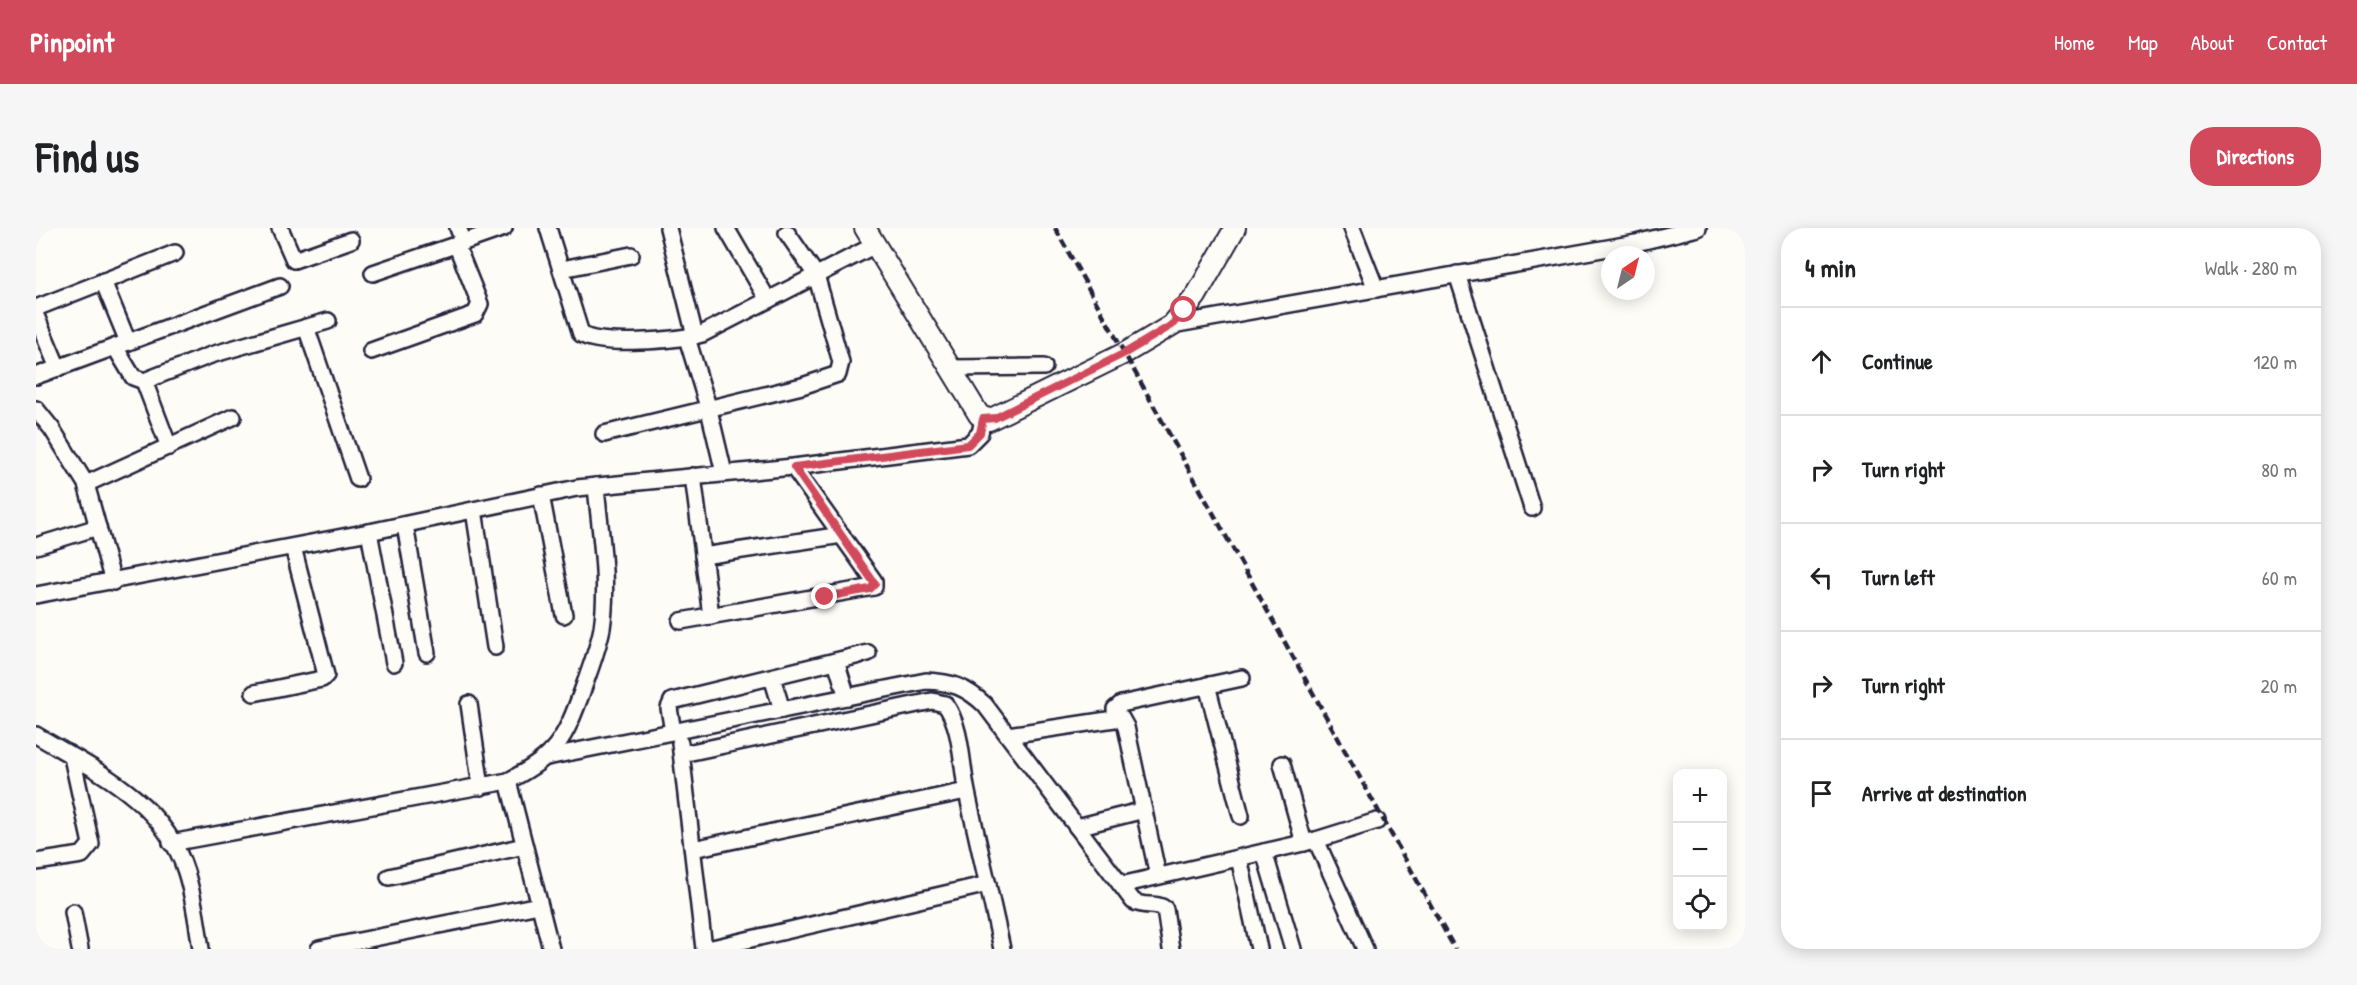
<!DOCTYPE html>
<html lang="en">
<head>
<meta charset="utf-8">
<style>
  body { margin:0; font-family:"Patrick Hand",sans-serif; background:#f6f6f6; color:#202124 }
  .controls { position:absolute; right:18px; bottom:18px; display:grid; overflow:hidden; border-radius:12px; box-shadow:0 3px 15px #0003 }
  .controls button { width:54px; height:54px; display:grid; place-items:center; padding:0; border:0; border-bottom:2px solid #e0e0e0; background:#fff; color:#202124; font:30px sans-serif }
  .compass { position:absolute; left:1565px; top:18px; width:54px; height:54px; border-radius:50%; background:#fff; box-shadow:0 3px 15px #0003; rotate:35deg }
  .stop { position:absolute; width:18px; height:18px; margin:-14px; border:4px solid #d1495b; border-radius:50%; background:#fff }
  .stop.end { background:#d1495b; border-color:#fff; box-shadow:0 2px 6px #0008 }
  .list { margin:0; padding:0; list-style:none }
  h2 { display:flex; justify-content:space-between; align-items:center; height:78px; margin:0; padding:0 24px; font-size:26px }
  h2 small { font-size:20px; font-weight:400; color:#757577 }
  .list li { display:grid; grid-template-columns:39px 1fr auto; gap:18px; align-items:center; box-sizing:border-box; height:108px; padding:0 24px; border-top:2px solid #e0e0e0 }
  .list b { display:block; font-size:22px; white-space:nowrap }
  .list em { font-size:20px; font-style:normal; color:#757577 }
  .icon { flex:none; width:33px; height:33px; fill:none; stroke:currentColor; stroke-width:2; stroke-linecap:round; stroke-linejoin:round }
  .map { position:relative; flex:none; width:1709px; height:721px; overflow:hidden; border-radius:24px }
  header { display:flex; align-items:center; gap:36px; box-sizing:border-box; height:84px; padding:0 30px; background:#d1495b; color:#fff }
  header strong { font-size:28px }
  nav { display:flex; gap:33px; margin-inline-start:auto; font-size:21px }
  .intro { display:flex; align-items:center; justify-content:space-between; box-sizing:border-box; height:144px; padding:0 36px }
  h1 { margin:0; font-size:42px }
  .button { padding:15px 27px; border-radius:24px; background:#d1495b; color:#fff; font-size:21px; font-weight:700 }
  main { display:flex; gap:36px; padding:0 36px }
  aside { flex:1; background:#fff; border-radius:24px; box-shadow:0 3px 15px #0003 }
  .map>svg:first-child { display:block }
</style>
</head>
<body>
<header>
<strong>Pinpoint</strong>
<nav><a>Home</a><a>Map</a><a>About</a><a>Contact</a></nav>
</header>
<div class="intro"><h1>Find us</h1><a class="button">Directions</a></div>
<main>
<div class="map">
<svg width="1709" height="721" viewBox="0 0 1709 721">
  <rect width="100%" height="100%" fill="#fdfcf7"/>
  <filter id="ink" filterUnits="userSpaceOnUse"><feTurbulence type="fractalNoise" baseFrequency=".0167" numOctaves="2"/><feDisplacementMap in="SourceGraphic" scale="12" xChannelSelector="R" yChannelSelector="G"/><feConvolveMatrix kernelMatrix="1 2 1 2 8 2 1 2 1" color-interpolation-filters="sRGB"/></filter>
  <g filter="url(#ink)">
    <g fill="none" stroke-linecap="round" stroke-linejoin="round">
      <!-- minor casing -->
      <g stroke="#22223b" stroke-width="20">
        <g id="minor">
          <polyline points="244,0 258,32 315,12"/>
          <polyline points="422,0 428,14 468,0"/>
          <path d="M512,0L545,106C564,119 642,112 666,106L839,17"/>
          <polyline points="632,0 659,108"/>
          <polyline points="690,0 732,72"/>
          <polyline points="1316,0 1340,61"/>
          <polyline points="526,41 595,27"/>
          <polyline points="337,45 428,14"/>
          <polyline points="1421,46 1496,280"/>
          <polyline points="67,53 92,114"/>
          <polyline points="0,80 139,25"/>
          <polyline points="0,88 22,140"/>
          <polyline points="1136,97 1600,15 1662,0"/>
          <polyline points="270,99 322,251"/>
          <polyline points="651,110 673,182 688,245"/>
          <polyline points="79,119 97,149 108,153 175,127 292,93"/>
          <polyline points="335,123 439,86 444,76 420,16"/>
          <polyline points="913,140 1008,139"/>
          <polyline points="0,148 244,58"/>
          <polyline points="108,153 133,219"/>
          <polyline points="0,181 16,201 50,256 77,354"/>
          <polyline points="568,206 766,158 802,146 805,134 780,47 751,5"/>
          <polyline points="657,248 675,388"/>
          <polyline points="50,256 197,189"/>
          <polyline points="505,267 528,387"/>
          <polyline points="438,282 459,419"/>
          <polyline points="369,297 391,425"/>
          <polyline points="333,304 358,435"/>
          <polyline points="0,318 62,299"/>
          <polyline points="667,328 806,307"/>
          <polyline points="0,367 333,304 541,260 757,239 932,217 944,205 947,191"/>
          <polyline points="645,393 838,359 838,353 757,239"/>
          <polyline points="800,433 811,469"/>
          <polyline points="736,449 746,482"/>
          <polyline points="1171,457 1205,588"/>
          <polyline points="218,465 286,451 290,447 257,319"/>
          <polyline points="433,476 445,559"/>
          <polyline points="1080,489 1079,481 1085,476 1206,450"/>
          <polyline points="637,504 633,480 636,473 832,425"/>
          <path d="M0,507C59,542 128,573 150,644C158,669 161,695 165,721"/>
          <polyline points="972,507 1085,490 1090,499 1122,648"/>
          <polyline points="644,515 668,721"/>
          <path d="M646,526L896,473L909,476C926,499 925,536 931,564C942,616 955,668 966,721"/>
          <path d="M511,529L890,453C916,454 930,459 949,477L1097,673C1108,680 1121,674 1129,681L1135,721"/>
          <polyline points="1246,536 1268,615"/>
          <polyline points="472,553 515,721"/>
          <polyline points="1041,599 1108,582"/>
          <polyline points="1280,612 1329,721"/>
          <path d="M135,615L472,553C521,527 528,513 547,461C554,441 562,421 566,400C573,354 564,304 560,258"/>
          <polyline points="657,621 930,563"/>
          <polyline points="1228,624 1257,721"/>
          <polyline points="1203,630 1223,721"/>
          <polyline points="0,634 46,627 55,616 36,529"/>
          <polyline points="353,649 488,618"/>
          <polyline points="1085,657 1280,612 1341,593"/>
          <polyline points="37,684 44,721"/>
          <polyline points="283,721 503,677"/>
          <polyline points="672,721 952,656"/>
        </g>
      </g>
      <!-- major casing -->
      <g stroke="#22223b" stroke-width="24">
        <polyline id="major" points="829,0 943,187 953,192 1089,125 1136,97 1160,68 1199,0"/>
      </g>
      <!-- minor -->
      <use href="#minor" stroke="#fdfcf7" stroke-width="15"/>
      <!-- major -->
      <use href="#major" stroke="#fdfcf7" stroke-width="20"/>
      <!-- rail -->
      <polyline stroke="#22223b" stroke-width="4.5" stroke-dasharray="9 4.5" stroke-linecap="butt" points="1019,0 1419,721"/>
    </g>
  </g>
  <g fill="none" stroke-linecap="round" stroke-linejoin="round" filter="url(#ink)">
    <!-- route -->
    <polyline stroke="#d1495b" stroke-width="8" points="789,369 834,361 839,356 758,239 932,217 944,205 947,191 959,190 1089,125 1136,97 1148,82"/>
  </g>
</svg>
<div class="controls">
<button>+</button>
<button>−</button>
<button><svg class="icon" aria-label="locate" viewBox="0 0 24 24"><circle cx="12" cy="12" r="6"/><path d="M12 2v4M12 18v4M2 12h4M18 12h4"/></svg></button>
</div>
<svg class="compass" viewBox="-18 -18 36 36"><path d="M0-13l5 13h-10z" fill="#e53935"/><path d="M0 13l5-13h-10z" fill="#757577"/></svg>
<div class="stop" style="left:1148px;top:82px"></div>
<div class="stop end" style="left:789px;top:369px"></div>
</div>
<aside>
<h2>4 min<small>Walk · 280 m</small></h2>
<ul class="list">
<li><svg class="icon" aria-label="ahead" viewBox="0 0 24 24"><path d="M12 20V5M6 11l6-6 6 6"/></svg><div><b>Continue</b></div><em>120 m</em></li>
<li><svg class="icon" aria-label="right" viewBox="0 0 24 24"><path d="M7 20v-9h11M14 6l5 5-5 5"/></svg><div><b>Turn right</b></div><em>80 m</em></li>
<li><svg class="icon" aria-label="left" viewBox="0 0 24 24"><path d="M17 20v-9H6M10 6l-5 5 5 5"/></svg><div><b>Turn left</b></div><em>60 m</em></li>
<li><svg class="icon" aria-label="right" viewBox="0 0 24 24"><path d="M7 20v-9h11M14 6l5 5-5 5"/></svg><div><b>Turn right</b></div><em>20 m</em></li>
<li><svg class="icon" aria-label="arrive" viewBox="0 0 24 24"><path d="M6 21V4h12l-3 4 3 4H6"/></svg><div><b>Arrive at destination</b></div></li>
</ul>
</aside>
</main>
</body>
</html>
